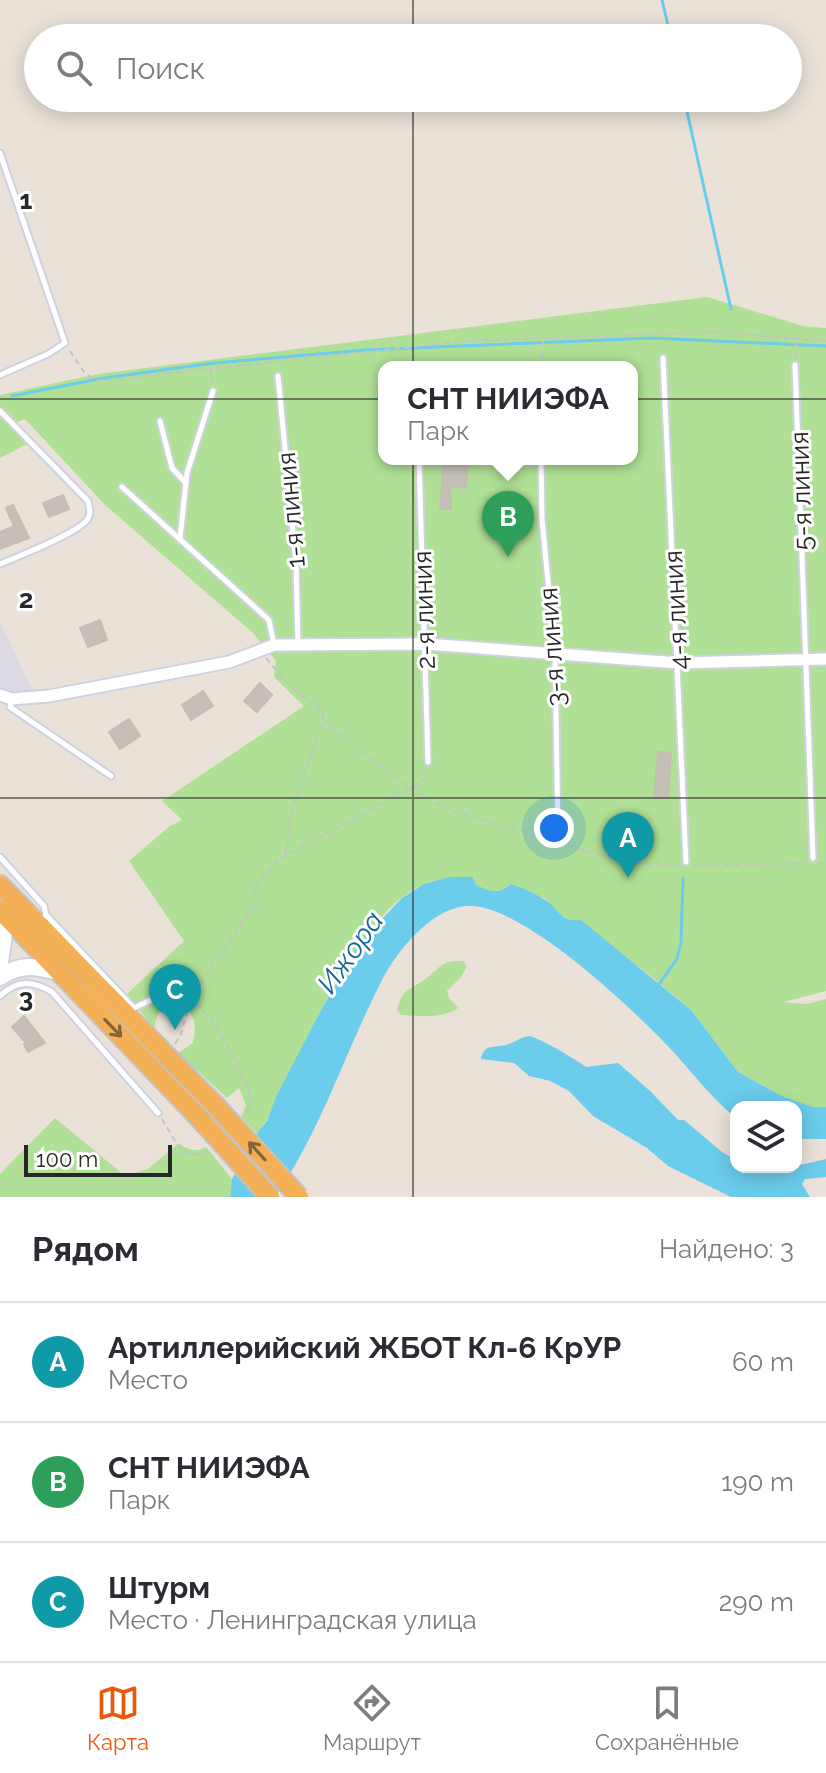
<!DOCTYPE html>
<html lang="ru">
<head>
<meta charset="utf-8">
<style>
  body { margin:0; font-family:Raleway,sans-serif; background:#f2f2f3; color:#2b2b33 }
  .controls { position:absolute; right:24px; bottom:24px; display:grid; overflow:hidden; border-radius:16px; box-shadow:0 4px 20px #0003 }
  .controls button { width:72px; height:72px; display:grid; place-items:center; padding:0; border:0; border-bottom:2px solid #e1e1e2; background:#fff; color:#2b2b33; font:40px sans-serif }
  .scale { position:absolute; left:24px; bottom:20px; width:148px; box-sizing:border-box; padding-left:8px; border:4px solid #272727; border-top:0; font-size:22px; line-height:28px; white-space:nowrap; color:#272727; -webkit-text-stroke:6px #fff; paint-order:stroke }
  .you { position:absolute; left:554px; top:828px; width:28px; height:28px; margin:-20px; border:6px solid #fff; border-radius:50%; background:#1a73e8; box-shadow:0 0 0 12px #1a73e833 }
  .badge { display:grid; place-items:center; width:52px; height:52px; border-radius:50%; background:#ea580c; color:#fff; font-size:26px; font-weight:700 }
  .pin { position:absolute; translate:-50% -66px; filter:drop-shadow(0 2px 4px #0008) }
  .pin::after { content:''; position:absolute; top:42px; width:28px; height:24px; background:inherit; clip-path:polygon(0 0,100% 0,50% 100%) }
  .popup { position:absolute; left:378px; top:361px; width:260px; height:104px; box-sizing:border-box; display:grid; place-content:center; border-radius:16px; background:#fff; filter:drop-shadow(0 2px 6px #0005); font-size:26px; white-space:nowrap; color:#7c7c81 }
  .popup b { font-size:30px; color:#2b2b33 }
  .popup::after { content:''; position:absolute; left:50%; top:100%; margin-left:-16px; border:16px solid transparent; border-top-color:#fff }
  .list { margin:0; padding:0; list-style:none }
  h2 { display:flex; justify-content:space-between; align-items:center; height:104px; margin:0; padding:0 32px; font-size:34px }
  h2 small { font-size:26px; font-weight:400; color:#7c7c81 }
  .list li { display:grid; grid-template-columns:52px 1fr auto; gap:24px; align-items:center; box-sizing:border-box; height:120px; padding:0 32px; border-top:2px solid #e1e1e2 }
  .list b { display:block; font-size:30px; white-space:nowrap }
  .list p { margin:0; font-size:26px; white-space:nowrap; color:#7c7c81 }
  .list em { font-size:26px; font-style:normal; color:#7c7c81 }
  .icon { flex:none; width:44px; height:44px; fill:none; stroke:currentColor; stroke-width:2; stroke-linecap:round; stroke-linejoin:round }
  .map { position:relative; flex:none; width:826px; height:1197px; overflow:hidden }
  .search { position:absolute; background:#fff; box-shadow:0 4px 20px #0003; left:24px; right:24px; top:24px; height:88px; display:flex; align-items:center; gap:20px; box-sizing:border-box; padding:0 28px; border-radius:44px; color:#7c7c81; font-size:30px }
  .sheet { height:464px; background:#fff }
  nav { display:flex; justify-content:space-around; align-items:center; box-sizing:border-box; height:112px; border-top:2px solid #e1e1e2; background:#fff; font-size:22px; color:#7c7c81 }
  nav a { display:grid; justify-items:center; gap:4px }
  nav .on { color:#ea580c }
  .map>svg:first-child { display:block }
</style>
</head>
<body>
<div class="map">
<svg width="826" height="1197" viewBox="0 0 826 1197">
  <rect width="100%" height="100%" fill="#eae2d8"/>
  <!-- industrial -->
  <polygon fill="#dcd9e2" points="0,622 34,693 0,692"/>
  <!-- green -->
  <g fill="#b0e095" fill-rule="evenodd">
    <path d="M707,297L803,326L826,328V991L783,1002L807,1004L826,999V1107H813L784,1097L738,1072L692,1011L647,973L572,921L553,911L546,899L511,884C499,895 489,891 475,885L473,877C456,877 441,877 425,884C359,911 313,1031 280,1091C272,1105 269,1121 257,1133L241,1117L246,1105L239,1088L227,1098L178,1053L193,1043C196,1026 196,1017 184,1006H169L158,1013L154,1028L127,994L184,941L129,861L170,826L182,820L162,801L304,706L274,677L276,661L252,632L105,505L25,419L12,424L29,443L0,458V395L98,374ZM384,367H632V459H384Z"/>
    <path d="M455,961H463L467,966L461,977L447,991L449,998L458,1008C444,1019 418,1016 401,1015L397,1010C403,986 412,990 428,977C437,970 441,962 455,961Z"/>
    <path d="M55,1118L125,1176L148,1169L179,1143C188,1150 195,1153 206,1147L232,1179L230,1197H0V1174Z"/>
  </g>
  <!-- water -->
  <g fill="#6bccec">
    <path d="M449,877H473L476,885C489,891 499,895 511,884C521,888 533,892 542,898C558,906 559,923 581,920L692,1011L738,1072L784,1097L813,1107H826V1139H796V1107H736V1117L732,1115C707,1093 689,1068 666,1044C629,1006 519,901 465,906C430,910 397,951 382,980C345,1052 321,1131 275,1197H230L232,1179L257,1133L267,1121L276,1097L321,1010L360,942L402,898L424,884Z"/>
    <path d="M529,1036C538,1037 577,1060 586,1067L618,1063L650,1091L678,1120H684L722,1152L736,1160V1167L783,1169L826,1159V1177L805,1179L802,1184L810,1197H731L668,1166L647,1148L593,1116L569,1091L550,1081L529,1076L514,1063L481,1059C484,1042 497,1049 509,1044C517,1041 521,1037 529,1036Z"/>
  </g>
  <g fill="none" stroke-linecap="round" stroke-linejoin="round">
    <!-- stream -->
    <g stroke="#6bccec" stroke-width="3">
      <polyline points="662,0 671,38"/>
      <polyline points="684,98 731,309"/>
      <polyline points="12,396 104,378 214,363 365,350 652,338 826,346"/>
      <polyline points="659,984 677,959 681,942 683,878"/>
    </g>
  </g>
  <!-- building -->
  <g fill="#c5bfb8" stroke="#c5beb2" stroke-width="2">
    <polygon points="444,459 468,460 466,488 450,486 451,509 440,509"/>
    <polygon points="63,495 69,509 49,517 43,503"/>
    <polygon points="13,505 29,538 0,549 0,532 14,526 6,508"/>
    <polygon points="100,620 107,640 88,647 80,628"/>
    <polygon points="260,683 272,695 257,712 244,701"/>
    <polygon points="203,691 213,706 191,720 182,705"/>
    <polygon points="129,719 140,736 120,749 109,732"/>
    <polygon points="658,752 671,753 668,798 654,797"/>
    <polygon points="24,1016 45,1043 28,1052 24,1044 26,1043 12,1027"/>
  </g>
  <g fill="none" stroke-linecap="round" stroke-linejoin="round">
    <!-- service casing -->
    <g stroke="#ced2e0" stroke-width="9">
      <g id="service">
        <polyline points="0,153 65,343 48,354 0,375"/>
        <polyline points="663,358 686,862"/>
        <polyline points="795,365 813,858"/>
        <polyline points="278,376 296,563 298,645"/>
        <path d="M0,411L88,501C89,507 92,514 87,520C76,534 19,556 0,564"/>
        <polyline points="160,421 172,468 186,483"/>
        <polyline points="419,459 428,762"/>
        <polyline points="541,459 542,520 555,653 558,835"/>
        <polyline points="122,487 269,620 274,645"/>
        <polyline points="180,538 187,473 213,391"/>
        <polyline points="12,700 10,707 111,776"/>
        <polyline points="0,857 44,906 46,915"/>
        <polyline points="41,921 46,915 134,1008 169,991 191,998"/>
        <path d="M0,996C17,980 32,980 52,992L158,1113"/>
      </g>
    </g>
    <!-- minor casing -->
    <g stroke="#ced2e0" stroke-width="15">
      <polyline id="minor" points="0,695 12,699 49,696 229,662 274,645 426,644 679,663 826,659"/>
    </g>
    <!-- secondary casing -->
    <g stroke="#ced2e0" stroke-width="20">
      <g id="secondary">
        <polyline points="0,914 5,927 0,962"/>
        <path d="M0,977C21,963 35,966 59,972"/>
      </g>
    </g>
    <!-- trunk casing -->
    <g stroke="#c3c3c3" stroke-width="22">
      <g id="trunk">
        <polyline points="0,885 215,1105"/>
        <polyline points="0,910 200,1119"/>
      </g>
    </g>
    <!-- path -->
    <g stroke="#c3c3c3" stroke-width="2" stroke-dasharray="6 4" stroke-linecap="butt">
      <polyline points="70,351 84,372 96,381 467,341 715,332 826,341"/>
      <polyline points="796,357 796,339"/>
      <polyline points="541,367 543,339"/>
      <polyline points="211,369 212,383"/>
      <polyline points="266,658 289,685 322,712 323,719 293,806 285,856"/>
      <polyline points="323,719 343,738 411,789 450,810 625,862 680,866"/>
      <polyline points="818,863 826,863"/>
      <polyline points="694,866 807,863"/>
      <polyline points="194,992 260,898 252,890 279,859 416,786 425,778 427,768"/>
      <path d="M197,1004C216,1024 251,1079 251,1106L245,1117"/>
      <polyline points="175,1044 181,1034 189,1005"/>
      <polyline points="162,1119 181,1151 195,1155 208,1151"/>
    </g>
    <!-- service -->
    <use href="#service" stroke="#fff" stroke-width="5"/>
    <!-- minor -->
    <use href="#minor" stroke="#fff" stroke-width="11"/>
    <!-- secondary -->
    <use href="#secondary" stroke="#fff" stroke-width="16"/>
    <!-- trunk -->
    <use href="#trunk" stroke="#f4b056" stroke-width="18"/>
    <!-- trunk-bridge casing -->
    <g stroke="#c3c3c3" stroke-width="22" stroke-linecap="butt">
      <g id="trunk-bridge">
        <polyline points="215,1105 299,1197"/>
        <polyline points="200,1119 270,1197"/>
      </g>
    </g>
    <!-- trunk-bridge -->
    <use href="#trunk-bridge" stroke="#f4b056" stroke-width="18"/>
  </g>
  <!-- one-way arrows -->
  <defs><path id="oneway-shaft" d="M-6 0H5M1.5-3L5.5 0L1.5 3" fill="none" stroke-width="1.6" stroke-linecap="round" stroke-linejoin="round" transform="scale(2)"/></defs>
  <g stroke="#83653c">
    <use href="#oneway-shaft" transform="translate(113 1028) rotate(46)"/>
    <use href="#oneway-shaft" transform="translate(257 1151) rotate(-132)"/>
  </g>
  <!-- grid -->
  <path fill="none" stroke="#272727" stroke-width="2" stroke-opacity="0.55" d="M413,0V38M413,98V1197M0,399H826M0,798H826"/>
  <g text-anchor="middle" stroke-width="6" stroke-linejoin="round" paint-order="stroke">
    <!-- street labels -->
    <g font-size="26" fill="#272727" stroke="#fff">
      <text transform="translate(801 491) rotate(-92)" y="9">5-я линия</text>
      <text transform="translate(291 510) rotate(-95)" y="9">1-я линия</text>
      <text transform="translate(424 610) rotate(-92)" y="9">2-я линия</text>
      <text transform="translate(676 610) rotate(-93)" y="9">4-я линия</text>
      <text transform="translate(552 647) rotate(-94)" y="9">3-я линия</text>
    </g>
    <!-- water labels -->
    <g font-size="28" font-style="italic" fill="#0f6893" stroke="#fff">
      <text transform="translate(350 952) rotate(-55)" y="10">Ижора</text>
    </g>
  </g>
  <g font-size="26" text-anchor="middle" font-weight="bold" fill="#272727" stroke="#fff" stroke-width="6" stroke-linejoin="round" paint-order="stroke">
    <text x="26" y="209">1</text>
    <text x="26" y="608">2</text>
    <text x="26" y="1007">3</text>
  </g>
</svg>
<div class="controls">
<button><svg class="icon" aria-label="layers" viewBox="0 0 24 24"><path d="M12 4l9 5-9 5-9-5zM3 14l9 5 9-5"/></svg></button>
</div>
<div class="scale">100 m</div>
<div class="you"></div>
<div class="pin badge" style="left:628px;top:878px;background:#0f9aa8">A</div>
<div class="pin badge" style="left:508px;top:557px;background:#2e9e5b">B</div>
<div class="popup"><b>СНТ НИИЭФА</b>Парк</div>
<div class="pin badge" style="left:175px;top:1030px;background:#0f9aa8">C</div>
<div class="search"><svg class="icon" aria-label="search" viewBox="0 0 24 24"><circle cx="10" cy="10" r="6"/><path d="M15 15l6 6"/></svg>Поиск</div>
</div>
<section class="sheet">
<h2>Рядом<small>Найдено: 3</small></h2>
<ul class="list">
<li><span class="badge" style="background:#0f9aa8">A</span><div><b>Артиллерийский ЖБОТ Кл-6 КрУР</b><p>Место</p></div><em>60 m</em></li>
<li><span class="badge" style="background:#2e9e5b">B</span><div><b>СНТ НИИЭФА</b><p>Парк</p></div><em>190 m</em></li>
<li><span class="badge" style="background:#0f9aa8">C</span><div><b>Штурм</b><p>Место · Ленинградская улица</p></div><em>290 m</em></li>
</ul>
</section>
<nav>
<a class="on"><svg class="icon" aria-label="map" viewBox="0 0 24 24"><path d="M3 6l6-2 6 2 6-2v14l-6 2-6-2-6 2zM9 4v14M15 6v14"/></svg>Карта</a>
<a><svg class="icon" aria-label="directions" viewBox="0 0 24 24"><path d="M12 3l9 9-9 9-9-9zM9 14v-3h6M13 9l2 2-2 2"/></svg>Маршрут</a>
<a><svg class="icon" aria-label="saved" viewBox="0 0 24 24"><path d="M7 4h10v16l-5-4-5 4z"/></svg>Сохранённые</a>
</nav>
</body>
</html>
